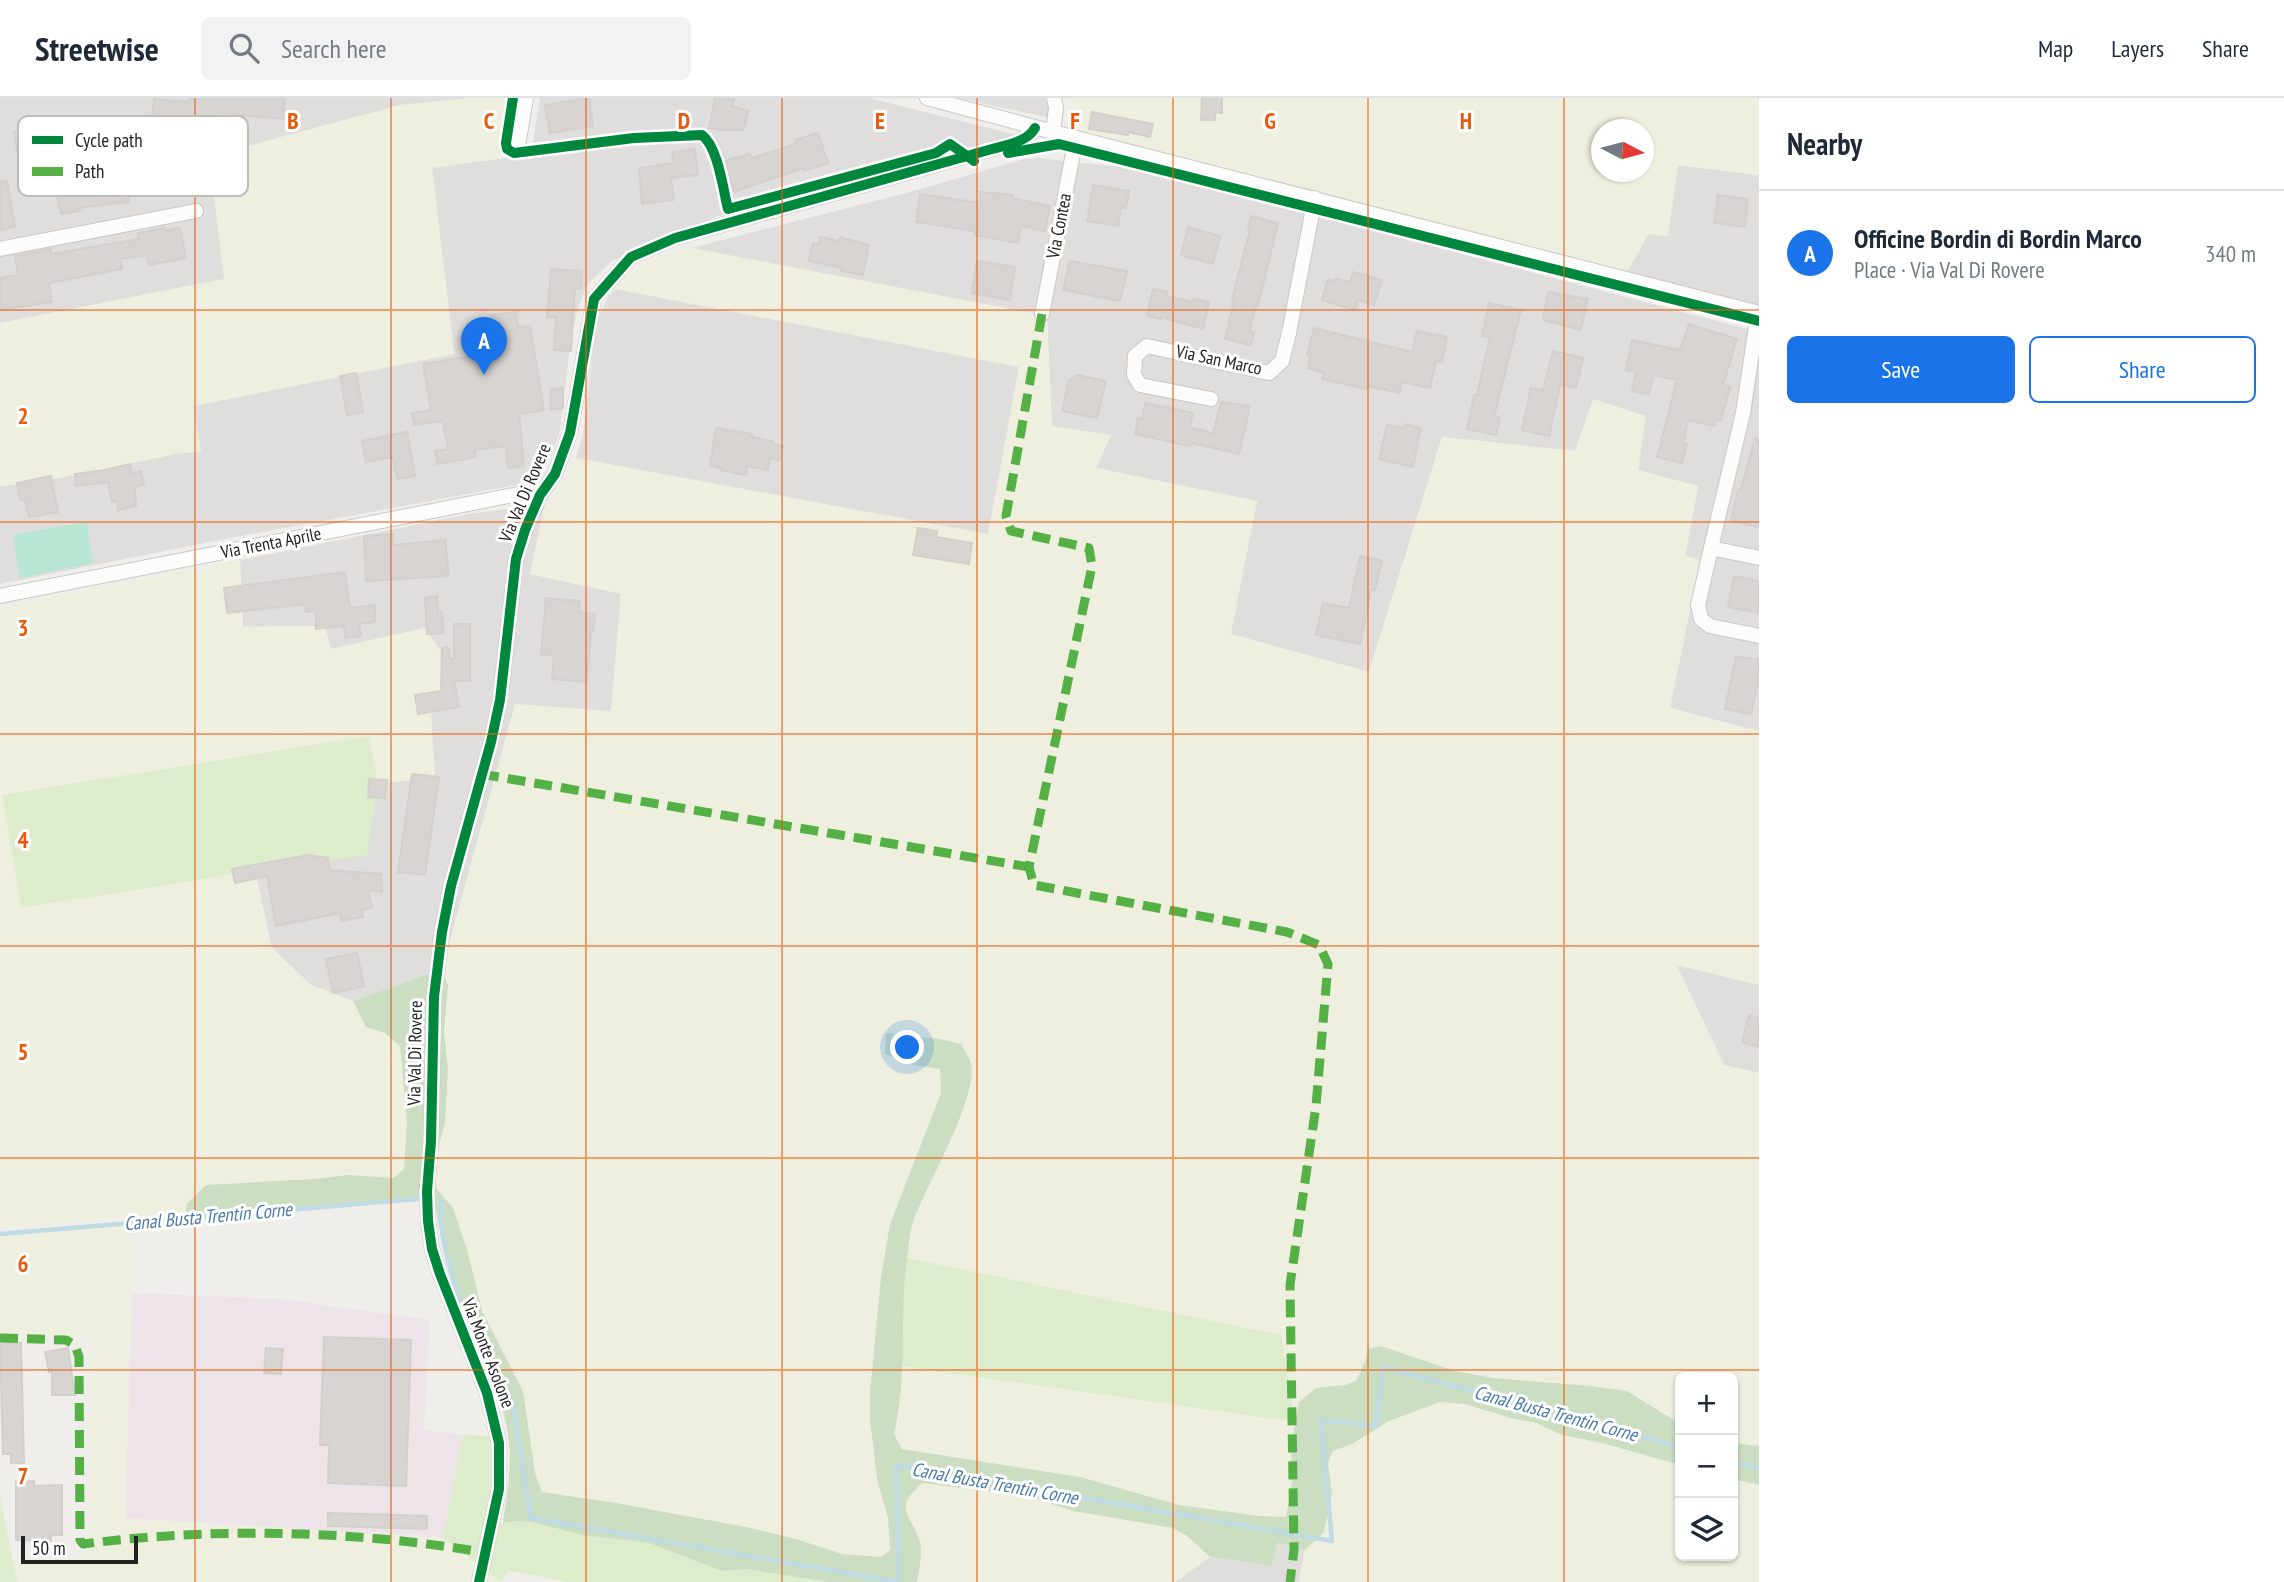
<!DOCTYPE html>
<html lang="en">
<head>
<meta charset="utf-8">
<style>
  body { margin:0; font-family:"PT Sans Narrow",sans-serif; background:#f2f2f3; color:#1f2937 }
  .controls { position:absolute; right:21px; bottom:21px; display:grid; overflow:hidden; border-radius:10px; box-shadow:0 2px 5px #0004 }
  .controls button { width:63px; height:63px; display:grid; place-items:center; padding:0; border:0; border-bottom:2px solid #e0e1e3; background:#fff; color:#1f2937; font:35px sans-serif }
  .compass { position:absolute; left:1591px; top:21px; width:63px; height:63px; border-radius:50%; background:#fff; box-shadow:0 2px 5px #0004; rotate:96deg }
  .scale { position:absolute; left:21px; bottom:18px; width:117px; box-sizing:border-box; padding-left:7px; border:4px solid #222; border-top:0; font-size:19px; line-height:24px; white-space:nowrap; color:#222; -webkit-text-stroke:5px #fff; paint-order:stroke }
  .you { position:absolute; left:908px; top:950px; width:24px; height:24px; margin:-18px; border:5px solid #fff; border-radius:50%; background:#1a73e8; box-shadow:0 0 0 10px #1a73e833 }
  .badge { display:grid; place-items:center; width:46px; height:46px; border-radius:50%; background:#1a73e8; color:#fff; font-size:23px; font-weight:700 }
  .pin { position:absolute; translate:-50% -58px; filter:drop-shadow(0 2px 4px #0008) }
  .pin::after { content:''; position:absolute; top:37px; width:24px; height:21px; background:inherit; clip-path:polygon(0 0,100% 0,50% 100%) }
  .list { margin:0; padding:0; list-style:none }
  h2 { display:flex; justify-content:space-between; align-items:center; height:91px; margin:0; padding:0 28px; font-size:30px }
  h2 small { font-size:23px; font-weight:400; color:#747a83 }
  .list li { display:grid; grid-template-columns:46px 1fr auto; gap:21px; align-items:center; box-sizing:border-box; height:126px; padding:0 28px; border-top:2px solid #e0e1e3 }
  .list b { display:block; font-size:26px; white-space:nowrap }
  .list p { margin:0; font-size:23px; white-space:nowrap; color:#747a83 }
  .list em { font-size:23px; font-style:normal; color:#747a83 }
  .actions { display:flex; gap:14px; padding:21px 28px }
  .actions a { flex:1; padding:16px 0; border:2px solid #1a73e8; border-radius:10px; text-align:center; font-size:24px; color:#1a73e8 }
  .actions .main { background:#1a73e8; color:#fff }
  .icon { flex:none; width:38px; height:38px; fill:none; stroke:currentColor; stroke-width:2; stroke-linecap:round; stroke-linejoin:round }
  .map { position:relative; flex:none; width:1759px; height:1484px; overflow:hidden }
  header { display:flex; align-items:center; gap:42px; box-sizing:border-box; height:98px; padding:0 35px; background:#fff; border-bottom:2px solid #e0e1e3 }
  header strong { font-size:33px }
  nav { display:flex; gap:38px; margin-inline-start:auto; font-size:24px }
  .search { width:490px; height:63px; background:#f2f2f3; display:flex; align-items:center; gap:18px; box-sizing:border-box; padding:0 24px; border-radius:10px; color:#747a83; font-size:26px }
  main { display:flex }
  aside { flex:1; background:#fff }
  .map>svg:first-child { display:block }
</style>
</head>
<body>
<header>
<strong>Streetwise</strong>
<div class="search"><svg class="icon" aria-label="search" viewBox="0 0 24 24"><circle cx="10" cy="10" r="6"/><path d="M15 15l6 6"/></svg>Search here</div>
<nav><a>Map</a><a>Layers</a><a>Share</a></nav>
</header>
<main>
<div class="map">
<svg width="1759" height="1484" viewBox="0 0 1759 1484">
  <rect width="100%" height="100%" fill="#f0eeeb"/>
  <!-- residential -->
  <g fill="#dfdedc">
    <polygon points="0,0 471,0 400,7 213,89 225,181 0,225"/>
    <polygon points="540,0 869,0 1021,38 905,71 788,99 715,119 612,163 588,186 578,210 571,240 560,332 553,355 537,383 215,443 0,486 0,388 35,385 180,355 201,354 193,308 454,256 432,69 504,60 530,61"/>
    <polygon points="961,0 1045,0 1055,21 990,7"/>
    <polygon points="1038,60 1120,69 1204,88 1759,234 1759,633 1670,610 1700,463 1685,459 1698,389 1638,372 1645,319 1575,353 1442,339 1369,574 1230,536 1257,403 1096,370 1110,337 1052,329 1047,218 691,150 910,94 1024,61"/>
    <polygon points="1677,67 1759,77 1759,210 1626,176 1648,136 1668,138"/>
    <polygon points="616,191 1019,269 989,437 576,360 583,337 594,244 600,217 608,199"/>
    <polygon points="545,406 530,476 621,495 611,613 442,871 353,903 311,887 272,850 255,773 378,686 435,679 431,619 451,568 425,530 331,551 325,528 243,529 240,462 469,416"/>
    <polygon points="1676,866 1759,887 1759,975 1724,967"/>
    <polygon points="1278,1443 1305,1452 1299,1484 1175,1484 1210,1459 1272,1468"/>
  </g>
  <!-- industrial -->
  <polygon fill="#ede4e9" points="132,1195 282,1201 430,1222 424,1332 463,1337 443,1440 125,1420"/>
  <!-- farmland -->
  <g fill="#efefdf" fill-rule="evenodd">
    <polygon points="471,0 508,0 504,60 432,70 454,256 193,308 201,354 180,355 35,385 0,388 0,225 224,181 213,89 233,52 400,7"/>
    <path d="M1072,0H1759V77L1678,67L1668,138L1648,136L1626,176L1210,65L1124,45L1081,40L1079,18ZM1602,32H1644V74H1602Z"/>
    <polygon points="691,150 1047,218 1052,328 1111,337 1096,370 1257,403 1231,536 1369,574 1442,339 1575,353 1593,301 1646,318 1638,372 1698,388 1685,458 1700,462 1670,610 1702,620 1759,633 1759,887 1676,867 1724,967 1759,975 1759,1348 1733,1345 1733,1279 1680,1279 1680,1326 1590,1288 1494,1280 1455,1273 1381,1248 1368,1251 1365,1264 1356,1283 1345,1287 1316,1290 1299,1304 1291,1348 1292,1385 1286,1420 1260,1418 1179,1407 1080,1379 902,1351 894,1336 900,1313 901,1268 1294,1324 1281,1237 907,1160 912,1126 955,1030 971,964 908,966 940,971 941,995 890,1126 881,1179 870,1294 870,1321 877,1381 888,1420 890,1452 881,1459 843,1456 796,1441 746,1429 616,1405 542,1394 535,1375 523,1293 482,1213 468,1155 453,1110 436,1090 435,1061 445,1025 448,971 444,933 448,888 442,871 515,606 611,613 621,496 530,476 545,406 553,401 576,360 988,436 1019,269 616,191 642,166 670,155"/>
    <polygon points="240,462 243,529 325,528 331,551 425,530 451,568 431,619 435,679 378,686 368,639 255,773 272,850 311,887 353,903 366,928 385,935 400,948 407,1023 405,1071 393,1080 348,1077 315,1081 206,1087 187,1106 185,1115 0,1129 0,510"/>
    <polygon points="130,1127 132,1195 125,1420 443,1440 502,1484 17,1484 12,1464 89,1459 91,1237 0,1238 0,1139"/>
    <polygon points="1440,1304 1465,1306 1511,1320 1536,1325 1562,1337 1602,1345 1680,1367 1680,1458 1733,1458 1733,1381 1759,1387 1759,1484 1299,1484 1305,1452 1324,1434 1332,1396 1328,1365 1333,1352 1352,1346 1389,1323"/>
    <polygon points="922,1385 1029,1398 1073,1413 1173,1430 1186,1437 1210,1459 1175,1484 917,1484 920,1446 905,1414 909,1397"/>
  </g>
  <!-- grass -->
  <g fill="#ddeccb">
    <polygon points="369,638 378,686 367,757 255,773 21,810 2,697"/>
    <path d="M907,1160L1281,1237L1295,1324L901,1268C904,1232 902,1196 907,1160Z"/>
    <polygon points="463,1337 494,1338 495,1368 486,1427 519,1423 532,1424 582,1437 649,1445 722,1473 746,1471 828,1484 569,1484 509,1473 500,1483 443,1440"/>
    <polygon points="0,1398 17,1484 0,1484"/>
  </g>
  <!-- forest -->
  <g fill="#cbdec1">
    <path d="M442,871L448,888L444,933L448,971L445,1025L435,1061L436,1090L453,1110L468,1155L482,1213L523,1293L535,1375L542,1394L616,1405L746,1429L796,1441L842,1456L881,1459L890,1452L888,1420L877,1381L870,1321V1294L881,1179L890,1126L941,995L940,971L908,966L885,956L886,935L940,941L961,946C964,952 969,959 971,965C979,999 926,1088 913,1124C909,1135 909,1149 907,1161C899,1219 908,1279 894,1336L902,1351L1080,1379L1179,1407L1260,1418L1286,1419L1292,1385L1291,1348L1299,1304L1316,1290L1345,1287L1356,1283L1365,1264L1368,1251L1381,1248L1455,1273L1494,1280L1590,1288L1627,1293L1680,1326V1367L1602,1345L1562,1337L1536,1325L1511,1320L1465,1306L1440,1304L1389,1323L1352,1346L1333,1353L1328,1365L1332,1396L1324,1434L1305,1452L1278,1444L1272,1468L1210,1459L1186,1437L1173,1430L1073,1413L1029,1398L922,1385C892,1412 911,1415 920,1444C923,1456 919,1472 917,1484H828L746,1471L722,1473L649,1445L582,1437L532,1424L518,1423L503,1425C508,1392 513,1362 507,1330C501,1300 487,1272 476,1244C458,1199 439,1150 435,1101L376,1106L368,1105L337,1110L184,1123L187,1106L206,1087L315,1081L348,1077L393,1080L404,1071L407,1023L400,948L385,935L366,929L353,903Z"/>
    <polygon points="1733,1345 1759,1348 1759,1387 1733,1381"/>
  </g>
  <!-- pitch -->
  <polygon fill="#b7e6d2" points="87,424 93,465 20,480 13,437"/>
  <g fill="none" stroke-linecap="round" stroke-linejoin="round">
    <!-- stream -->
    <g stroke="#bfdbe3" stroke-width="4.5">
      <path d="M441,1103C439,1147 456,1188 468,1230"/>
      <polyline points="0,1136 417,1101"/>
      <polyline points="473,1241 512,1303 531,1420 899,1484 896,1367 1332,1443 1321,1322 1376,1328 1383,1269 1680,1349"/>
      <polyline points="1733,1363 1759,1370"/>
    </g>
  </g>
  <!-- building -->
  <g fill="#d7d4d2" stroke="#d3d0cc" stroke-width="2">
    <polygon points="189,0 285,0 283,21 218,15 216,30 173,40 150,37 154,1 189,4"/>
    <polygon points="589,0 593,28 550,35 545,7"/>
    <polygon points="715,0 734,0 732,8 749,13 743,32 722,32 709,30"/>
    <polygon points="1202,0 1222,0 1222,15 1215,14 1215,22 1201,22"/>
    <polygon points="1092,14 1153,26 1150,39 1128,34 1128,37 1089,31"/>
    <polygon points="42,29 47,61 19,65 14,34"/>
    <polygon points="818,35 828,65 804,73 803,70 734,94 725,63 750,56 751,60 796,46 795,42"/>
    <polygon points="695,51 698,77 671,80 674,102 642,106 639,70 674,65 672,54"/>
    <polygon points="123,74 129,104 79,110 80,113 61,116 55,87"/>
    <polygon points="7,83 15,129 0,132 0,84"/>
    <polygon points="1093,87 1129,93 1126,110 1121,109 1118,128 1087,123"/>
    <polygon points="980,94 1012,97 1012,100 1050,108 1045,133 1021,128 1018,145 974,137 975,133 916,124 920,96 980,105"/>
    <polygon points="1718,97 1748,101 1745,129 1714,125"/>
    <polygon points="1251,118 1278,125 1258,208 1256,207 1250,233 1254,234 1251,247 1225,241 1234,202 1232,201 1250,132 1248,131"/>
    <polygon points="1188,129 1220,138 1213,166 1181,157"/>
    <polygon points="165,130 166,133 180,130 186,160 149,167 147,157 120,161 122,171 49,185 52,204 0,212 0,180 18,177 15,158 51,151 51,156 139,141 138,135"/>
    <polygon points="820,139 839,143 840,139 869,147 863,177 841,173 842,170 809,163 813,145 819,146"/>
    <polygon points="977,163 1015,169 1010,202 972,195"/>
    <polygon points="1070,163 1127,173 1120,203 1063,192"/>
    <polygon points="551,171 582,173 581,190 575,190 571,253 554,252 556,219 547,219"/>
    <polygon points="1353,174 1382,182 1374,207 1358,202 1355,212 1322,202 1328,181 1336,183 1336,180 1350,184"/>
    <polygon points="1153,191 1167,194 1166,198 1193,204 1194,201 1209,204 1203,231 1161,219 1161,221 1147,218"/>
    <polygon points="1548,194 1588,201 1581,232 1543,222"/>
    <polygon points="1489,205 1521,212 1494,319 1500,320 1496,337 1467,331 1474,297 1477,297 1490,239 1482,238"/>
    <polygon points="516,214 518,229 530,228 544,312 519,316 524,368 508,370 506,348 475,352 476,359 437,366 435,353 448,351 443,323 414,327 412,315 431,312 423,266 494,254 490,217"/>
    <polygon points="1689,226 1737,241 1723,287 1730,289 1721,323 1716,321 1714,328 1688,322 1683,346 1687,346 1682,365 1657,359 1677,282 1653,277 1649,296 1632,293 1636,274 1626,272 1632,242 1680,252"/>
    <polygon points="1314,230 1412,254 1417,233 1447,239 1442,264 1436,263 1430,290 1402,284 1400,295 1367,288 1366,291 1322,281 1324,275 1308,270 1310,258 1307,256"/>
    <polygon points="1553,253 1583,260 1576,290 1560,287 1549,338 1522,332 1531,290 1543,292"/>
    <polygon points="356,275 363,314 347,317 340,278"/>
    <polygon points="1078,277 1106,283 1097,320 1062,313 1069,282"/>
    <polygon points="563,290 563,310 550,312 551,291"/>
    <polygon points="1221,304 1250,308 1239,356 1191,345 1190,348 1135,336 1138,320 1142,321 1145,305 1193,315 1190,329 1213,335"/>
    <polygon points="1405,326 1421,330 1413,369 1379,361 1387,327 1404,330"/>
    <polygon points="716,330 752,336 752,339 773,343 773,346 783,348 780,362 770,360 768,372 747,368 746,377 720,372 721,370 710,368"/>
    <polygon points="407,334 415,378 397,381 393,359 366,364 362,343"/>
    <polygon points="1755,340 1759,341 1759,429 1731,423 1738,392 1741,392"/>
    <polygon points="130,366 131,375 141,373 144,387 135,389 136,408 118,412 117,403 112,404 108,384 76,388 75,376 105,372"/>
    <polygon points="51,378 58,414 29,419 25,401 20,402 17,385"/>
    <polygon points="918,430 937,433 936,439 972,445 969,466 913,457"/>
    <polygon points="393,436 393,447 445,442 449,478 366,483 364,438"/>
    <polygon points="1360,458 1382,463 1375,492 1371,492 1360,546 1316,537 1323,505 1349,510"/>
    <polygon points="345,474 350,510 375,507 375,524 359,526 361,538 345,540 344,528 316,531 316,513 306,514 305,506 227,515 224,490"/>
    <polygon points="1734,478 1759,483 1759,515 1728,509"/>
    <polygon points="437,498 438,515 442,514 444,535 427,536 425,500"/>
    <polygon points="546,500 580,503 579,514 595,516 593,533 591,533 587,584 552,581 554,557 541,556"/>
    <polygon points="454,526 470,526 470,583 454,583 459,609 418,616 415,597 441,593 442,550 448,549 450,561 454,561"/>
    <polygon points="1736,558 1759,562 1759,579 1751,616 1725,611"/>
    <polygon points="412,676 439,679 425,777 398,774"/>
    <polygon points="369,681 387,682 385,700 368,699"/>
    <polygon points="308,757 328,760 330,772 381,776 382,794 368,792 372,810 362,812 363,819 341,823 340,815 276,828 267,778 235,785 232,771"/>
    <polygon points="357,855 364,888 333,895 326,861"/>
    <polygon points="1749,917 1759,920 1759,949 1742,944"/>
    <polygon points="324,1239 411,1242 406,1388 328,1385 329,1347 320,1347"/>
    <polygon points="21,1245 24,1365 11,1365 11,1356 3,1356 0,1246"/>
    <polygon points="68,1250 75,1297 52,1297 52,1274 49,1274 45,1254"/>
    <polygon points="266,1250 283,1251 281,1276 264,1275"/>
    <polygon points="34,1383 34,1388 62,1387 62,1437 51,1437 51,1443 16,1442 16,1384"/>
    <polygon points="328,1415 427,1418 427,1431 328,1428"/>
  </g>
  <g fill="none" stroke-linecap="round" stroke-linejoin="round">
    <!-- minor casing -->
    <g stroke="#c9c8c7" stroke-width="16">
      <g id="minor">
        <polyline points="927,0 1053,34 1759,215"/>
        <polyline points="1053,34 1056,10 1054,0"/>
        <polyline points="519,42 526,0"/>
        <polyline points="0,151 196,113"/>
        <polyline points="1758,215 1743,315 1711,450 1759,460"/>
        <polyline points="1042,216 1076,40"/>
        <polyline points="1211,301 1140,287 1134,277 1135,258 1147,248 1269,275 1282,263 1289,235 1315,100"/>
        <polyline points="1711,450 1698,507 1701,521 1710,528 1759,538"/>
        <polyline points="0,498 534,393 540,397"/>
        <path d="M479,1484L499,1391V1345L487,1295L440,1176L432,1151L428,1123L427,1093L431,1043L434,899L442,834L451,788L491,644L500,602L516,461L525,432L540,397L555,376L570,335L594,201L631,159L675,140L992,51C1007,47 1027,44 1035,30"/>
      </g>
    </g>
    <!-- minor -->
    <use href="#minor" stroke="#fdfcfc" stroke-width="14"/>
    <!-- quiet -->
    <g stroke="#55b145" stroke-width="9" stroke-dasharray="18 9" stroke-linecap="butt">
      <polyline points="1042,216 1006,418 1011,433 1089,450 1092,468 1029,769 1034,787 1287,834 1319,847 1328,866 1316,1008 1290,1187 1294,1452 1290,1484"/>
      <polyline points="481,676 1029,769"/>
      <path d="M0,1240L66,1242L75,1247L79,1259L80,1442L83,1446C215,1429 355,1432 487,1455"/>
    </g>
    <!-- cycleway casing -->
    <g stroke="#fff" stroke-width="15">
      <g id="cycleway">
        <path d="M513,0L506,45L507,51L514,55L634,40L702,37C718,49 723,91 728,111L936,55L950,46L974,63"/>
        <polyline points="1008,55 1059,46 1759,223"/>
        <path d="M479,1484L499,1391V1345L487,1295L440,1176L432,1151L428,1123L427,1093L431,1043L434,899L442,834L451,788L491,644L500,602L516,461L525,432L540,397L555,376L570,335L594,201L631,159L675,140L992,51C1007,47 1027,44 1035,30"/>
      </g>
    </g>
    <!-- cycleway -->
    <use href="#cycleway" stroke="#00873e" stroke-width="10"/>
  </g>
  <!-- grid -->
  <path fill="none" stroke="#e8590c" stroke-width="2" stroke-opacity="0.55" d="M195,0V1484M391,0V1484M586,0V1484M782,0V1484M977,0V1484M1173,0V1484M1368,0V1484M1564,0V1484M0,212H1759M0,424H1759M0,636H1759M0,848H1759M0,1060H1759M0,1272H1759"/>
  <g text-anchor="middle" stroke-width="6" stroke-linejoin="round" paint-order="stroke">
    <!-- street labels -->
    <g font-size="18" fill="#222" stroke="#fff">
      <text transform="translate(1059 128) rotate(-79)" y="6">Via Contea</text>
      <text transform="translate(1219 262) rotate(12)" y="6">Via San Marco</text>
      <text transform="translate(525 395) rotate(-67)" y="6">Via Val Di Rovere</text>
      <text transform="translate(271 445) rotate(-11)" y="6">Via Trenta Aprile</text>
      <text transform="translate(415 955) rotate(-89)" y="6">Via Val Di Rovere</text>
      <text transform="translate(488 1255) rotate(69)" y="6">Via Monte Asolone</text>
    </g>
    <!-- water labels -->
    <g font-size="19" font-style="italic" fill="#4a7aab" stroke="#fff">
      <text transform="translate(208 1118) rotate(-5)" y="7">Canal Busta Trentin Corne</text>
      <text transform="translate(1556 1315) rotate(15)" y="7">Canal Busta Trentin Corne</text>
      <text transform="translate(995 1385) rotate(10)" y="7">Canal Busta Trentin Corne</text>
    </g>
  </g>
  <!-- legend -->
  <rect x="18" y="18" width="230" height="80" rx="10" fill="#fff" stroke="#bdbdbd" stroke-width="2"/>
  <rect x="32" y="38" width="31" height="8" fill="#00873e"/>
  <rect x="32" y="69" width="31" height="9" fill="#55b145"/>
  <g font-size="19" fill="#222">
    <text x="75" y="49">Cycle path</text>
    <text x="75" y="80">Path</text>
  </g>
  <g font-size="23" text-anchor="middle" font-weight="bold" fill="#e8590c" stroke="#fff" stroke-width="6" stroke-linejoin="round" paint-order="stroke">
    <text x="293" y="31">B</text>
    <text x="489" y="31">C</text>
    <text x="684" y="31">D</text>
    <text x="880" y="31">E</text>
    <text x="1075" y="31">F</text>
    <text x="1270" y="31">G</text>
    <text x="1466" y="31">H</text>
    <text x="23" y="326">2</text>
    <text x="23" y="538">3</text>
    <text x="23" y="750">4</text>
    <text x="23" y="962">5</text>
    <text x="23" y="1174">6</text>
    <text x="23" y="1386">7</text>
  </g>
</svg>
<div class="controls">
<button>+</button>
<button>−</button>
<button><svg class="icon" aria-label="layers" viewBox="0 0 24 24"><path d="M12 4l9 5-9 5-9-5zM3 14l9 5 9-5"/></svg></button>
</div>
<svg class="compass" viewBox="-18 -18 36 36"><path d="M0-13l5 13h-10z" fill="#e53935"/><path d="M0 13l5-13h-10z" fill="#747a83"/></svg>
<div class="scale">50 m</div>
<div class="you"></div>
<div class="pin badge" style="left:484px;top:277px">A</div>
</div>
<aside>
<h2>Nearby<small></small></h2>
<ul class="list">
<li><span class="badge">A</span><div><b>Officine Bordin di Bordin Marco</b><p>Place · Via Val Di Rovere</p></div><em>340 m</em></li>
</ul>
<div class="actions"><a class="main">Save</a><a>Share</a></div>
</aside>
</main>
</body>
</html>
